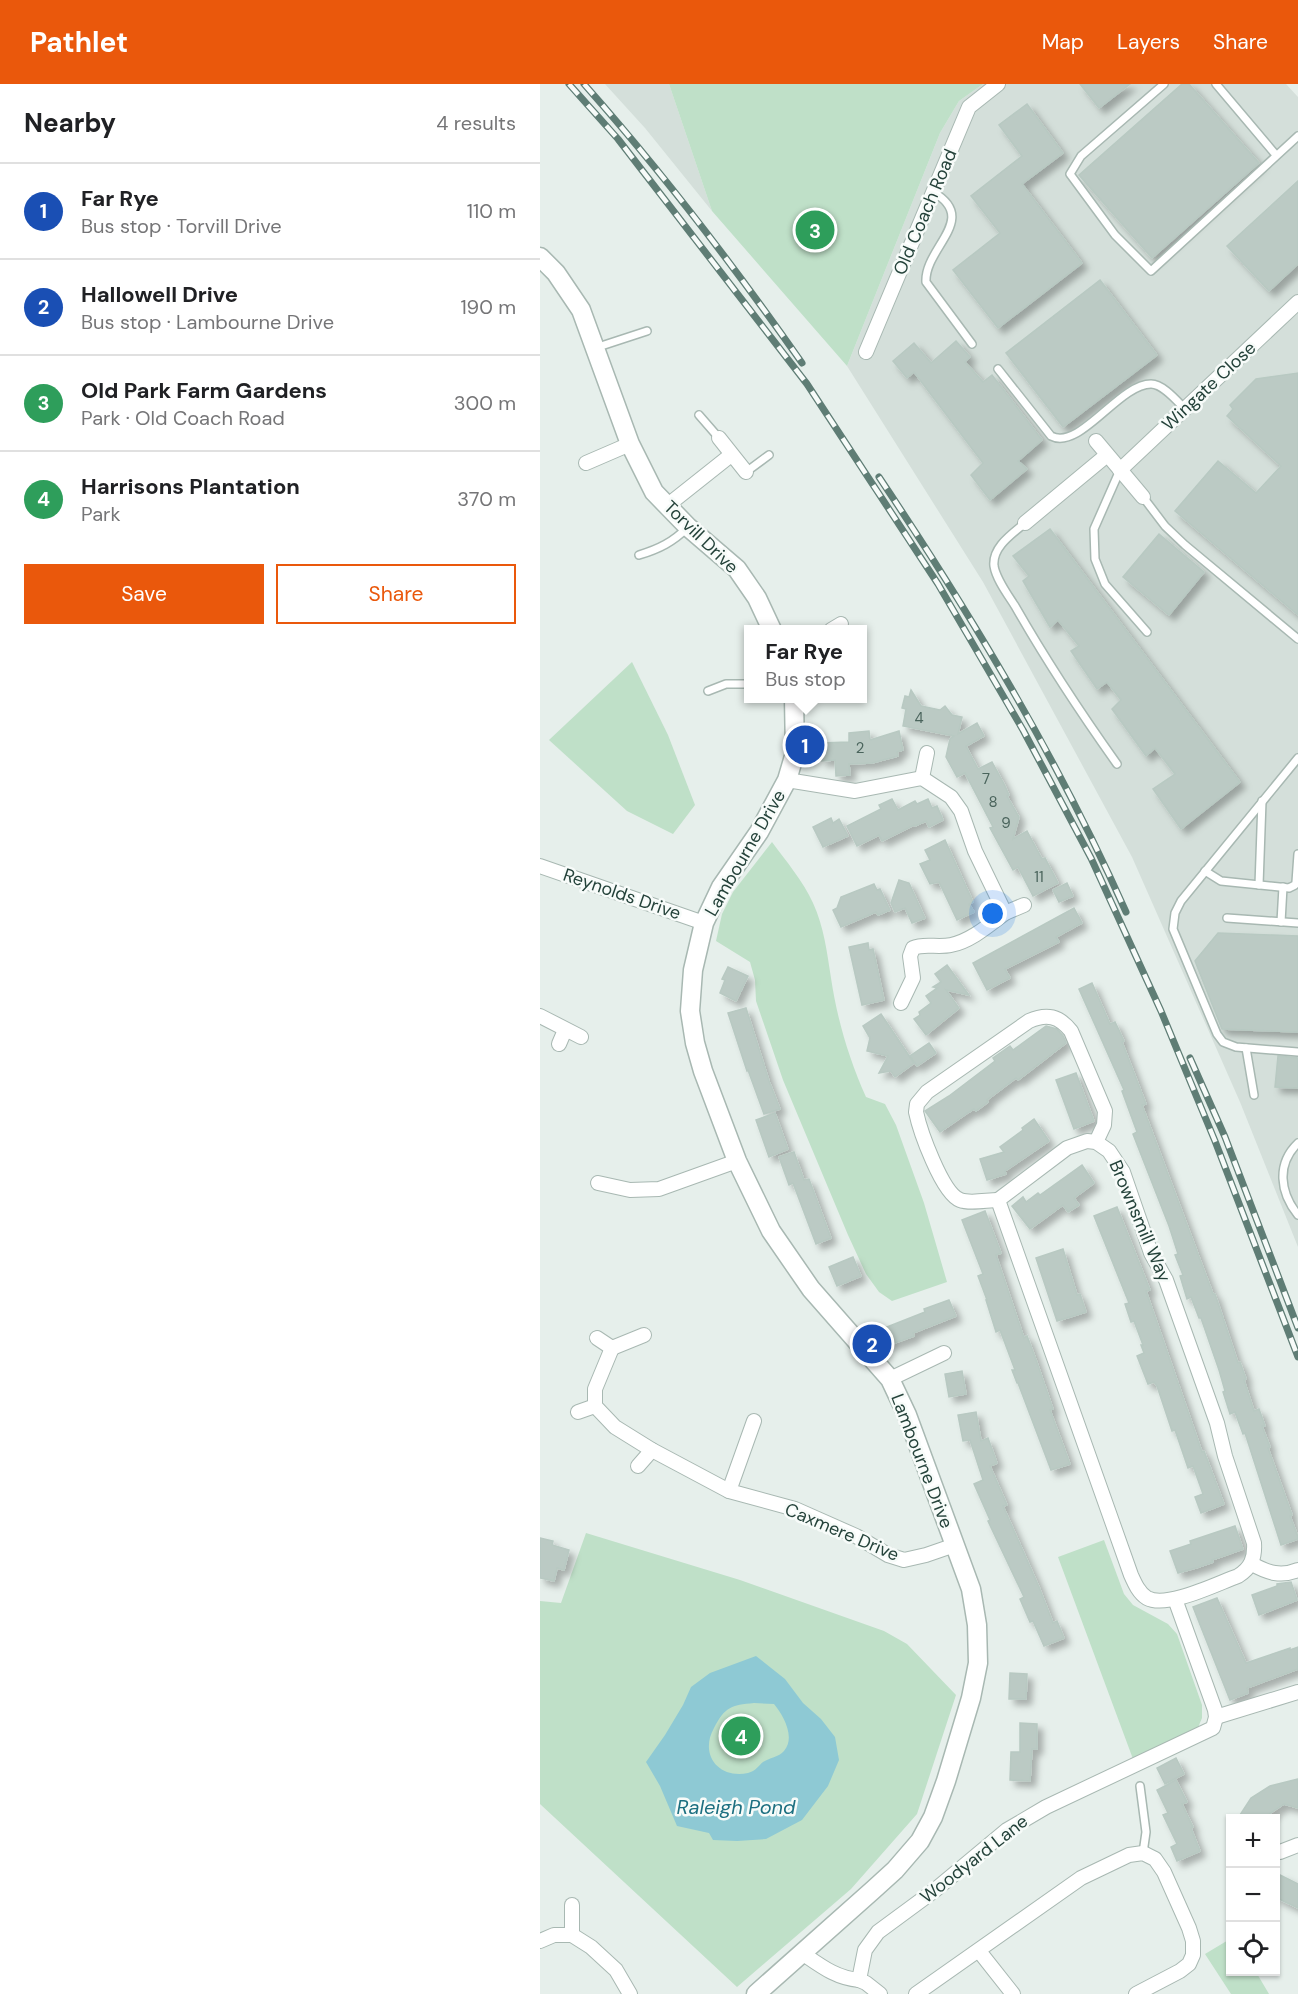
<!DOCTYPE html>
<html lang="en">
<head>
<meta charset="utf-8">
<style>
  body { margin:0; font-family:"DM Sans",sans-serif; background:#f6f6f6; color:#202124 }
  .controls { position:absolute; right:18px; bottom:18px; display:grid; overflow:hidden; border-radius:0px; box-shadow:0 2px 4px #0004 }
  .controls button { width:54px; height:54px; display:grid; place-items:center; padding:0; border:0; border-bottom:2px solid #e0e0e0; background:#fff; color:#202124; font:30px sans-serif }
  .you { position:absolute; left:453px; top:830px; width:21px; height:21px; margin:-15px; border:4px solid #fff; border-radius:50%; background:#1a73e8; box-shadow:0 0 0 9px #1a73e833 }
  .badge { display:grid; place-items:center; width:39px; height:39px; border-radius:50%; background:#ea580c; color:#fff; font-size:20px; font-weight:700 }
  .pin { position:absolute; translate:-50% -50%; border:3px solid #fff; box-shadow:0 2px 6px #0006 }
  .popup { position:absolute; left:204px; top:541px; width:123px; height:78px; box-sizing:border-box; display:grid; place-content:center; border-radius:0px; background:#fff; filter:drop-shadow(0 2px 4px #0005); font-size:20px; white-space:nowrap; color:#757577 }
  .popup b { font-size:22px; color:#202124 }
  .popup::after { content:''; position:absolute; left:50%; top:100%; margin-left:-12px; border:12px solid transparent; border-top-color:#fff }
  .list { margin:0; padding:0; list-style:none }
  h2 { display:flex; justify-content:space-between; align-items:center; height:78px; margin:0; padding:0 24px; font-size:26px }
  h2 small { font-size:20px; font-weight:400; color:#757577 }
  .list li { display:grid; grid-template-columns:39px 1fr auto; gap:18px; align-items:center; box-sizing:border-box; height:96px; padding:0 24px; border-top:2px solid #e0e0e0 }
  .list b { display:block; font-size:22px; white-space:nowrap }
  .list p { margin:0; font-size:20px; white-space:nowrap; color:#757577 }
  .list em { font-size:20px; font-style:normal; color:#757577 }
  .actions { display:flex; gap:12px; padding:18px 24px }
  .actions a { flex:1; padding:14px 0; border:2px solid #ea580c; border-radius:0px; text-align:center; font-size:21px; color:#ea580c }
  .actions .main { background:#ea580c; color:#fff }
  .icon { flex:none; width:33px; height:33px; fill:none; stroke:currentColor; stroke-width:2; stroke-linecap:round; stroke-linejoin:round }
  .map { position:relative; flex:none; width:758px; height:1910px; overflow:hidden }
  header { display:flex; align-items:center; gap:36px; box-sizing:border-box; height:84px; padding:0 30px; background:#ea580c; color:#fff }
  header strong { font-size:28px }
  nav { display:flex; gap:33px; margin-inline-start:auto; font-size:21px }
  main { display:flex }
  aside { flex:1; background:#fff }
  .map>svg:first-child { display:block }
</style>
</head>
<body>
<header>
<strong>Pathlet</strong>
<nav><a>Map</a><a>Layers</a><a>Share</a></nav>
</header>
<main>
<aside>
<h2>Nearby<small>4 results</small></h2>
<ul class="list">
<li><span class="badge" style="background:#1a4fb4">1</span><div><b>Far Rye</b><p>Bus stop · Torvill Drive</p></div><em>110 m</em></li>
<li><span class="badge" style="background:#1a4fb4">2</span><div><b>Hallowell Drive</b><p>Bus stop · Lambourne Drive</p></div><em>190 m</em></li>
<li><span class="badge" style="background:#2e9e5b">3</span><div><b>Old Park Farm Gardens</b><p>Park · Old Coach Road</p></div><em>300 m</em></li>
<li><span class="badge" style="background:#2e9e5b">4</span><div><b>Harrisons Plantation</b><p>Park</p></div><em>370 m</em></li>
</ul>
<div class="actions"><a class="main">Save</a><a>Share</a></div>
</aside>
<div class="map">
<svg width="758" height="1910" viewBox="0 0 758 1910">
  <defs>
    <filter id="shadow"><feDropShadow dx="5.5" dy="5.5" stdDeviation="3" flood-color="#0004"/></filter>
  </defs>
  <rect width="100%" height="100%" fill="#e6efeb"/>
  <!-- built -->
  <g fill="#d4dfda">
    <polygon points="65,0 129,0 172,127 105,44"/>
    <polygon points="443,0 746,0 758,13 758,1163 700,1018 592,773 443,498 307,282 400,49 419,17"/>
  </g>
  <!-- green -->
  <g fill="#bfe0c8">
    <polygon points="129,0 443,0 419,17 400,49 307,282 172,127"/>
    <polygon points="92,578 128,651 155,721 133,750 87,727 9,656"/>
    <path d="M232,758C246,777 263,797 273,819C284,843 287,868 291,894C297,935 309,975 326,1013L345,1020L356,1041L384,1119L407,1198L352,1217L339,1208L326,1190L308,1151L243,996L216,917L215,896L210,878L176,857L182,830L193,808Z"/>
    <polygon points="46,1449 200,1496 344,1547 367,1560 416,1611 377,1730 311,1805 197,1903 0,1720 0,1517 21,1519"/>
    <polygon points="564,1456 584,1510 593,1521 628,1540 637,1550 662,1621 662,1634 657,1646 593,1675 518,1473"/>
    <polygon points="690,1855 690,1888 716,1888 729,1910 691,1910 665,1870"/>
  </g>
  <!-- water -->
  <path fill="#8ec9d4" fill-rule="evenodd" d="M216,1572L245,1595L263,1619L281,1635L295,1653L299,1676L288,1702L262,1736L226,1755L197,1757L173,1756L169,1749L137,1742L120,1702L106,1678L125,1651L143,1621L151,1603L170,1589ZM214,1619L234,1620C243,1631 256,1653 244,1667C239,1673 229,1674 223,1678C218,1682 216,1687 208,1689C179,1695 159,1671 174,1644C185,1623 191,1621 214,1619Z"/>
  <!-- building -->
  <g fill="#bbcac4" stroke="#b8c9c2" stroke-width="1.5" filter="url(#shadow)">
    <polygon points="540,0 590,0 559,24"/>
    <polygon points="642,0 649,0 719,79 612,174 539,91"/>
    <polygon points="487,20 523,69 482,100 542,179 458,244 413,186 460,149 431,112 482,72 459,41"/>
    <polygon points="758,97 758,180 729,207 687,162"/>
    <polygon points="560,196 617,271 523,343 466,269"/>
    <polygon points="416,257 430,273 425,278 443,298 452,291 502,356 478,377 487,385 450,416 431,391 443,379 374,288 367,294 353,277 374,259 391,279"/>
    <polygon points="758,289 758,531 635,427 678,377 716,409 741,382 687,332 693,325 690,321 716,295"/>
    <polygon points="510,445 700,698 641,745 613,705 635,690 615,664 606,672 572,625 581,616 567,598 557,605 531,567 539,562 518,536 510,543 483,497 489,492 473,472"/>
    <polygon points="619,450 664,488 629,531 583,493"/>
    <polygon points="371,606 381,622 400,626 405,622 412,631 422,633 418,650 437,639 444,652 426,662 438,685 452,678 464,700 469,711 467,712 479,733 473,755 487,747 502,775 505,774 518,799 493,812 478,783 473,786 450,744 453,743 425,689 417,693 406,673 410,655 414,652 363,642 366,625 362,624 365,612 369,613"/>
    <polygon points="329,647 330,656 359,647 363,666 357,668 358,672 332,679 309,680 310,691 296,692 295,676 281,677 280,659 309,658 309,649"/>
    <polygon points="352,715 358,726 375,717 377,720 388,715 392,724 397,722 403,736 389,743 386,737 375,742 374,741 342,757 339,751 317,762 307,742 341,725 339,721"/>
    <polygon points="291,734 293,739 299,735 308,752 283,763 273,743"/>
    <polygon points="405,756 433,818 429,820 434,828 417,836 399,798 390,800 380,780 390,776 385,766"/>
    <polygon points="359,796 369,799 385,834 372,839 365,824 355,828 351,819"/>
    <polygon points="527,799 533,812 519,818 513,806"/>
    <polygon points="334,800 337,806 340,805 350,826 338,831 336,828 301,843 293,826 297,824 301,813"/>
    <polygon points="534,824 542,839 516,853 519,858 465,885 470,894 447,906 433,879"/>
    <polygon points="678,849 758,852 758,948 682,945 655,877"/>
    <polygon points="328,859 329,866 333,865 344,916 322,921 309,863"/>
    <polygon points="407,881 429,911 406,906 419,924 386,951 374,935 380,931 379,928 391,919 386,912 397,904 393,903 401,898 395,890"/>
    <polygon points="188,883 208,892 196,917 180,909 185,896 182,895"/>
    <polygon points="552,899 570,940 575,938 584,957 582,958 606,1020 602,1021 673,1210 675,1210 698,1279 700,1278 706,1295 704,1296 714,1327 719,1325 725,1342 722,1342 730,1363 728,1364 752,1431 750,1432 758,1453 758,1455 741,1461 705,1349 703,1350 695,1328 690,1330 683,1308 685,1307 679,1286 661,1234 659,1234 651,1213 647,1215 640,1192 643,1191 635,1171 638,1170 629,1142 593,1050 597,1048 582,1007 584,1006 539,905"/>
    <polygon points="206,924 229,997 240,1025 224,1030 208,986 207,987 188,929"/>
    <polygon points="341,930 374,979 355,993 351,987 339,989 348,972 327,967 330,954 323,942"/>
    <polygon points="506,942 517,945 523,952 526,959 478,996 476,994 447,1016 448,1018 436,1027 434,1025 429,1028 400,1048 385,1027 409,1012 455,977 453,974 470,962 473,966"/>
    <polygon points="389,959 396,969 377,982 370,972"/>
    <polygon points="738,972 758,974 758,1004 735,1003"/>
    <polygon points="536,989 554,1037 534,1045 516,996"/>
    <polygon points="235,1029 248,1065 229,1073 216,1036"/>
    <polygon points="494,1035 509,1057 465,1087 466,1090 447,1096 440,1075 464,1068 460,1063 483,1046 482,1044"/>
    <polygon points="254,1068 264,1096 269,1095 291,1154 276,1160 253,1099 249,1101 239,1073"/>
    <polygon points="542,1081 554,1099 534,1114 539,1121 528,1128 523,1121 490,1145 472,1122 483,1113 486,1118 498,1109 500,1111"/>
    <polygon points="577,1123 610,1206 606,1207 662,1368 664,1367 684,1420 661,1429 655,1413 663,1410 653,1382 648,1384 635,1346 632,1347 617,1302 614,1298 608,1300 597,1272 604,1269 601,1261 603,1261 594,1237 591,1238 585,1220 589,1219 554,1132"/>
    <polygon points="445,1127 461,1169 456,1171 484,1254 487,1252 495,1273 513,1325 510,1326 530,1380 511,1386 478,1299 477,1299 472,1286 475,1286 460,1246 456,1248 446,1216 447,1216 438,1192 443,1190 422,1136"/>
    <polygon points="523,1165 537,1211 540,1210 546,1228 517,1237 496,1174"/>
    <polygon points="313,1173 321,1192 297,1202 289,1183"/>
    <polygon points="409,1216 416,1232 373,1249 374,1252 349,1261 342,1245 385,1228 384,1225"/>
    <polygon points="422,1287 426,1310 409,1313 405,1290"/>
    <polygon points="436,1328 441,1357 448,1354 457,1379 450,1382 467,1421 463,1422 499,1503 513,1539 517,1537 524,1554 504,1562 493,1537 490,1538 480,1515 484,1513 448,1437 450,1436 434,1400 443,1396 430,1356 423,1357 418,1331"/>
    <polygon points="695,1442 703,1465 672,1476 673,1478 659,1483 638,1489 630,1467 651,1460 650,1457"/>
    <polygon points="0,1454 13,1457 12,1461 29,1466 24,1486 17,1484 14,1497 0,1494"/>
    <polygon points="751,1498 757,1516 719,1531 712,1511 737,1502 737,1500"/>
    <polygon points="677,1514 706,1579 750,1564 750,1566 758,1563 758,1585 707,1604 708,1609 690,1616 653,1523"/>
    <polygon points="470,1589 487,1590 486,1615 469,1615"/>
    <polygon points="480,1639 497,1640 497,1665 492,1665 490,1697 470,1696 471,1668 480,1668"/>
    <polygon points="636,1674 644,1690 625,1700 617,1684"/>
    <polygon points="758,1695 758,1724 744,1720 723,1734 698,1734 711,1714 730,1702"/>
    <polygon points="636,1696 647,1718 642,1720 653,1743 651,1744 660,1767 637,1777 631,1763 637,1760 623,1731 628,1729 617,1706"/>
    <polygon points="740,1791 758,1800 758,1824 735,1813 735,1801"/>
  </g>
  <g fill="none" stroke-linecap="round" stroke-linejoin="round">
    <!-- service casing -->
    <g stroke="#a8b8b2" stroke-width="10">
      <g id="service">
        <polyline points="624,0 541,72 530,90 575,151 611,187 758,52"/>
        <polyline points="676,0 736,71"/>
        <path d="M393,108C440,135 384,164 386,198L432,260"/>
        <polyline points="55,264 107,247"/>
        <path d="M458,285L511,352C540,367 579,300 611,300C623,300 637,317 645,325"/>
        <polyline points="159,331 179,354"/>
        <polyline points="580,386 554,445 555,475 565,500 607,548"/>
        <polyline points="206,388 229,371"/>
        <polyline points="603,413 625,442 645,461 758,555"/>
        <path d="M485,439C472,450 452,463 454,482C456,495 468,511 475,522C507,578 540,628 577,680"/>
        <path d="M99,471C119,465 133,458 148,443"/>
        <polyline points="168,607 186,600 208,600"/>
        <polyline points="758,674 641,817 635,829 633,845 677,950 683,958 696,963 758,968"/>
        <polyline points="665,787 681,797 749,804 755,801 756,798 758,770"/>
        <polyline points="719,801 722,717"/>
        <polyline points="687,834 758,839"/>
        <polyline points="741,838 743,803"/>
        <polyline points="706,964 714,1011"/>
        <path d="M758,1059C736,1080 740,1109 758,1131"/>
        <polyline points="600,1702 606,1748 603,1769"/>
      </g>
    </g>
    <!-- minor casing -->
    <g stroke="#a8b8b2" stroke-width="16">
      <g id="minor">
        <polyline points="326,268 429,23 458,0"/>
        <polyline points="179,354 206,388"/>
        <polyline points="556,357 603,413"/>
        <polyline points="46,379 90,360"/>
        <polyline points="580,386 758,218"/>
        <polyline points="128,421 191,371"/>
        <polyline points="485,439 567,371"/>
        <polyline points="291,546 301,540"/>
        <polyline points="382,694 387,669"/>
        <path d="M247,696L315,707L382,694L411,713L421,727L435,767L465,829C449,841 431,857 411,861C398,864 384,859 373,864L370,872L373,894L361,919"/>
        <polyline points="0,782 164,839"/>
        <polyline points="465,829 484,821"/>
        <polyline points="0,932 41,953"/>
        <polyline points="19,960 25,946"/>
        <path d="M547,1057L556,1058L569,1067L583,1088L611,1169L626,1196L677,1339L685,1372L714,1459C715,1474 711,1484 698,1492C678,1499 627,1525 607,1514C599,1509 595,1500 591,1491L458,1116L527,1064Z"/>
        <polyline points="58,1099 90,1106 119,1105 197,1077"/>
        <path d="M458,1116C447,1116 430,1120 420,1116C402,1109 380,1047 376,1028L377,1020L387,1008L489,937C507,929 519,932 531,947L565,1027L564,1041L556,1058"/>
        <polyline points="57,1254 72,1264 104,1251"/>
        <polyline points="72,1264 55,1305 55,1322 75,1343 112,1366 189,1407 255,1425 316,1452 348,1471 364,1476 386,1471 415,1461"/>
        <polyline points="350,1295 404,1269"/>
        <polyline points="38,1328 55,1322"/>
        <polyline points="98,1382 112,1366"/>
        <polyline points="189,1407 214,1337"/>
        <path d="M712,1480C728,1489 741,1493 758,1486"/>
        <polyline points="676,1633 758,1608"/>
        <polyline points="740,1768 758,1761"/>
        <polyline points="32,1851 32,1821"/>
        <polyline points="0,1857 14,1851 32,1851 51,1863 76,1886 90,1910"/>
        <polyline points="439,1867 473,1910"/>
        <path d="M262,1869C281,1882 296,1894 319,1896L325,1866L338,1848L395,1806L467,1746L506,1723L673,1644L676,1633L675,1626L635,1515"/>
        <polyline points="319,1896 326,1899 340,1910"/>
        <polyline points="376,1910 541,1794 589,1771 603,1769 615,1775 624,1788 649,1844 653,1857 653,1871 649,1880 640,1887 596,1910"/>
      </g>
    </g>
    <!-- tertiary casing -->
    <g stroke="#a8b8b2" stroke-width="21">
      <g id="tertiary">
        <polyline points="0,173 16,189 41,226 90,360 114,408 148,443 197,485 217,514 232,546"/>
        <polyline points="216,1910 333,1806 355,1786 380,1757 393,1733 406,1697 431,1614 438,1579 437,1541 431,1505 367,1331 350,1295 271,1205 231,1147 197,1077 163,987 155,959 150,927 153,886 164,839 181,803 219,748 247,696 255,669 254,614"/>
      </g>
    </g>
    <!-- service -->
    <use href="#service" stroke="#fff" stroke-width="7"/>
    <!-- minor -->
    <use href="#minor" stroke="#fff" stroke-width="14"/>
    <!-- tertiary -->
    <use href="#tertiary" stroke="#fff" stroke-width="18"/>
    <!-- rail casing -->
    <g stroke="#5f7d75" stroke-width="7">
      <g id="rail">
        <polyline points="29,0 78,55 267,300 398,500 483,646 551,774 621,927 675,1057 758,1273"/>
        <path d="M44,0C122,88 194,182 262,279"/>
        <path d="M339,393C432,532 518,675 586,828"/>
        <polyline points="650,974 685,1053 758,1244"/>
      </g>
    </g>
    <!-- rail -->
    <use href="#rail" stroke="#f7fbf9" stroke-width="4.5" stroke-dasharray="14" stroke-linecap="butt"/>
  </g>
  <g text-anchor="middle" stroke-width="5" stroke-linejoin="round" paint-order="stroke">
    <!-- number labels -->
    <g font-size="15" fill="#4a645c">
      <text x="379" y="639">4</text>
      <text x="320" y="669">2</text>
      <text x="446" y="700">7</text>
      <text x="453" y="723">8</text>
      <text x="466" y="744">9</text>
      <text x="499" y="798">11</text>
    </g>
    <!-- street labels -->
    <g font-size="18" fill="#24423a" stroke="#f7fbf9">
      <text transform="translate(385 128) rotate(-67)" y="6">Old Coach Road</text>
      <text transform="translate(669 302) rotate(-43)" y="6">Wingate Close</text>
      <text transform="translate(161 453) rotate(44)" y="6">Torvill Drive</text>
      <text transform="translate(205 769) rotate(-60)" y="6">Lambourne Drive</text>
      <text transform="translate(82 810) rotate(19)" y="6">Reynolds Drive</text>
      <text transform="translate(600 1137) rotate(67)" y="6">Brownsmill Way</text>
      <text transform="translate(382 1377) rotate(69)" y="6">Lambourne Drive</text>
      <text transform="translate(302 1448) rotate(23)" y="6">Caxmere Drive</text>
      <text transform="translate(434 1775) rotate(-38)" y="6">Woodyard Lane</text>
    </g>
    <!-- water labels -->
    <g font-size="20" font-style="italic" fill="#1c6f80" stroke="#f7fbf9">
      <text x="196" y="1730">Raleigh Pond</text>
    </g>
  </g>
</svg>
<div class="controls">
<button>+</button>
<button>−</button>
<button><svg class="icon" aria-label="locate" viewBox="0 0 24 24"><circle cx="12" cy="12" r="6"/><path d="M12 2v4M12 18v4M2 12h4M18 12h4"/></svg></button>
</div>
<div class="you"></div>
<div class="pin badge" style="left:265px;top:661px;background:#1a4fb4">1</div>
<div class="popup"><b>Far Rye</b>Bus stop</div>
<div class="pin badge" style="left:332px;top:1260px;background:#1a4fb4">2</div>
<div class="pin badge" style="left:275px;top:146px;background:#2e9e5b">3</div>
<div class="pin badge" style="left:201px;top:1652px;background:#2e9e5b">4</div>
</div>
</main>
</body>
</html>
